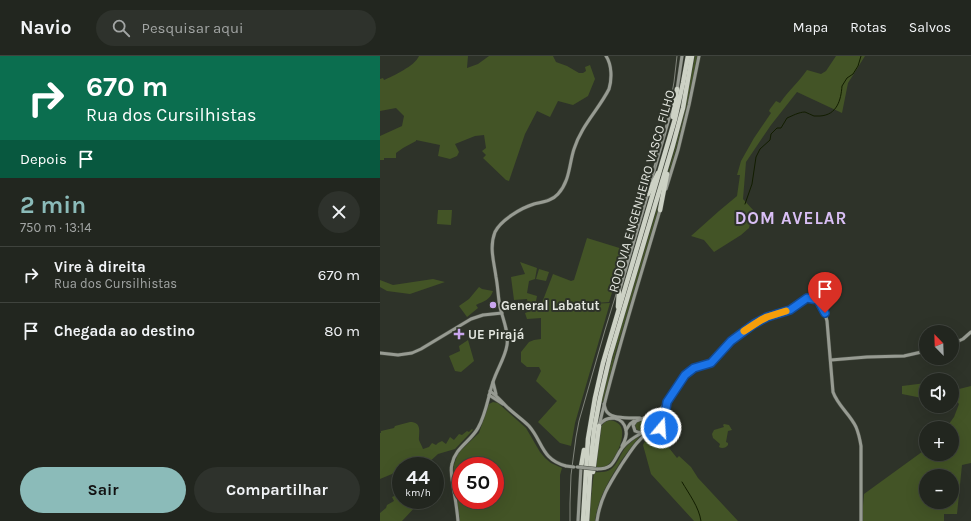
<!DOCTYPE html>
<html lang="pt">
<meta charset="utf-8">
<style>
body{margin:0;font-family:Karla,sans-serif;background:#2e322c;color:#f1f3f6;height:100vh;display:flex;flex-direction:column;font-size:15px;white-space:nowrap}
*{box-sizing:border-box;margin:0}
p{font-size:13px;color:#a2a5a4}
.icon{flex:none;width:22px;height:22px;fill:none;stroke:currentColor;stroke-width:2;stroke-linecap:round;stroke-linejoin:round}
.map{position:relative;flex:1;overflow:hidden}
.side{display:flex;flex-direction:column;background:#22261f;width:380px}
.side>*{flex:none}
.hud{background:#0b6e4f;color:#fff;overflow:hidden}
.needle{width:26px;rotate:337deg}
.tools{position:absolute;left:539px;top:269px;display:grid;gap:8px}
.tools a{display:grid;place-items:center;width:40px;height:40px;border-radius:50%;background:#22261f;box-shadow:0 4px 16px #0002,0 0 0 1px #3f433d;font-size:20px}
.speed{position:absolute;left:12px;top:401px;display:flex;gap:8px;font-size:20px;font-weight:700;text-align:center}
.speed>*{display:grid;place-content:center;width:52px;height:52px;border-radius:50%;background:#22261f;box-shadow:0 4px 16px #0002,0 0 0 1px #3f433d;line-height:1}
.speed small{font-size:10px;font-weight:400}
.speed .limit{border:6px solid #d22;background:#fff;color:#111}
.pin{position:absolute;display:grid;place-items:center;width:34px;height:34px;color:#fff;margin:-41px -17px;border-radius:50% 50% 50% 0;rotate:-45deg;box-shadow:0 0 4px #0007}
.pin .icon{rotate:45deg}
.me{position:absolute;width:44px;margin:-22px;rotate:18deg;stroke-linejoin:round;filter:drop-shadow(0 0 3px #0008)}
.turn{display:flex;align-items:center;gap:14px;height:84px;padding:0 20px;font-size:18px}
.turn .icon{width:52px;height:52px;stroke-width:2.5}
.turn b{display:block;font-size:28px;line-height:34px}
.then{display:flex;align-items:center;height:38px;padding:0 20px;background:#0003;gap:8px;font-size:15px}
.round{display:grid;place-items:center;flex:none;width:42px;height:42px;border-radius:21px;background:#2e322c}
.headline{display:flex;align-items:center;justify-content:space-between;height:68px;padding:0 20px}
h1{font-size:24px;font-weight:700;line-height:30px;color:#8bbbb9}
.action{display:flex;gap:8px;margin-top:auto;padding:8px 20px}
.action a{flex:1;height:46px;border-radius:24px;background:#8bbbb9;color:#111;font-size:16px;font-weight:700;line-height:46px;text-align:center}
.action a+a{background:#2e322c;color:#f1f3f6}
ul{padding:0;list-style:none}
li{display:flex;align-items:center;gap:12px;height:56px;padding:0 20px;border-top:1px solid #3f433d}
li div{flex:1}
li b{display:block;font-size:15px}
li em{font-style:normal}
header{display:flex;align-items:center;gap:24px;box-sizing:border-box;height:56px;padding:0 20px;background:#22261f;border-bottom:1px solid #3f433d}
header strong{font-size:19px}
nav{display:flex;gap:22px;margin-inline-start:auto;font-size:14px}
.search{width:280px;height:36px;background:#2e322c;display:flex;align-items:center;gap:10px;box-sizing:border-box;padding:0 14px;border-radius:22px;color:#a2a5a4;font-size:15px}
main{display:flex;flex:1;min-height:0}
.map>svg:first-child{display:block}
.green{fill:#435426;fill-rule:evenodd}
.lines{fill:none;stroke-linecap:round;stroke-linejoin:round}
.stream{stroke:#121d00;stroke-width:1}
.secondary-casing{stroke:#4b5046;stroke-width:4}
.motorway-casing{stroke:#4b5046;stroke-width:5.5}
.secondary{stroke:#979b92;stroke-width:3}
.motorway{stroke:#cdd2c5;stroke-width:4.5}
.rail{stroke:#80847b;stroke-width:1}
.secondary-bridge-casing{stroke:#4b5046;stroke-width:4;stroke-linecap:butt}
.secondary-bridge{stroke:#979b92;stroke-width:3}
.route-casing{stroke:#114b97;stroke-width:10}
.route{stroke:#1a73e8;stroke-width:7}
.slow{stroke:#f59e0b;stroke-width:7}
.poi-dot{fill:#c9a5ee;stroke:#2e3329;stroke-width:1.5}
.labels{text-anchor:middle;stroke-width:4;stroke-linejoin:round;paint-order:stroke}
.street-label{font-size:13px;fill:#e3e6df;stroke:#2e3329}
.poi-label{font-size:13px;font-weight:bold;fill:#e3e6df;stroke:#2e3329;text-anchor:start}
.district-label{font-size:17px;font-weight:bold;letter-spacing:1px;fill:#d9bff5;stroke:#2e3329}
</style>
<header>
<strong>Navio</strong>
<div class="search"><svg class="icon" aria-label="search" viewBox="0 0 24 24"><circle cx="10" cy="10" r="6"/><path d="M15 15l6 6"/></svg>Pesquisar aqui</div>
<nav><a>Mapa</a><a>Rotas</a><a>Salvos</a></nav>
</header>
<main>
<section class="side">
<div class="hud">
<div class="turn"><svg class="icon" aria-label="right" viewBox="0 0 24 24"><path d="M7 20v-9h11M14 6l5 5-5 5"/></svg><div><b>670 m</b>Rua dos Cursilhistas</div></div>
<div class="then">Depois<svg class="icon" aria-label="arrive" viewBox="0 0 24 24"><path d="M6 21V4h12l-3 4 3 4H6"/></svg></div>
</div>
<div class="headline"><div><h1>2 min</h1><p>750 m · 13:14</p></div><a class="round"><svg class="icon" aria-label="close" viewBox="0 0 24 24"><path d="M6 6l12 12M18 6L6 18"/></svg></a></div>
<ul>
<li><svg class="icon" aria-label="right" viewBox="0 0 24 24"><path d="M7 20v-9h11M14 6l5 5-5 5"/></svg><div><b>Vire à direita</b><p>Rua dos Cursilhistas</p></div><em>670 m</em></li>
<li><svg class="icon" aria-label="arrive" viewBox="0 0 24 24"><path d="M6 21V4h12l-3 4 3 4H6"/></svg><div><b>Chegada ao destino</b></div><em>80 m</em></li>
</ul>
<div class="action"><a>Sair</a><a>Compartilhar</a></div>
</section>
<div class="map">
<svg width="591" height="465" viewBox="0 0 591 465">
<rect width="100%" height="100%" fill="#2e3329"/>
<g class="green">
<path d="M39,0H88L87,12L98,8L109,0H173L176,6L187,10L199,17H203L206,15L205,11L210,9L215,23L208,40L193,49L178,45L170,61L157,55L145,78L129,125L126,124L103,102L106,99L102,95L106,92L104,79L95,80L75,88L79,96L77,100L70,103L58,100L60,89L36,84V85L23,92L16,97V102H4V104H0V80L22,70L24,60L16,52L0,55V23L3,22L4,24C13,20 35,10 39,0Z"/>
<polygon points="315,0 317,0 314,18 303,68 283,139 285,128 302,67"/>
<path d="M456,0H485L468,27L462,57L417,36L391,69L366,106L363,143L374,155L369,172L361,179L334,196L324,184L311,180L339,155L357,140L360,119H357L361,105L374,82L391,57L389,55L390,53L396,45L400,47C408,35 419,26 427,14L441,18L446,15Z"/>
<polygon points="280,143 278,155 236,295 224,345 222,346 221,345 240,274"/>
<polygon points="58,154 72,154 71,169 57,168"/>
<polygon points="207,182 246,194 229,246 188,249 230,247 195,367 191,390 180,387 158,366 176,346 177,345 156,325 161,315 159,311 147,311 141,306 141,296 149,286 154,284 161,283 161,262 147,263 145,257 156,253 171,251 160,252 173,218 191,225 194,224"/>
<polygon points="140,206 157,212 155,223 149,225 147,237 157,240 156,245 159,246 149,254 147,243 134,244 131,221 145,218"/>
<polygon points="159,213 169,216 166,225 156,223"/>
<polygon points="53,223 65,226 30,238 7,235 0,231 0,224 13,229"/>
<path d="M99,231L102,233L113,235C110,244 104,245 96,249L98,252L87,261L79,250L89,243Z"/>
<polygon points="88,284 94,305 81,316 75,315 69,300 80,295 79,290"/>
<path d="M572,326L579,333L591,330V407L582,409L577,458H564V465H483L482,461L484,438L546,393V398H572V372H566L574,361L579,348L572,340ZM546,420H572V446H546Z"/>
<polygon points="546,327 546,338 542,342 522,338 522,330"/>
<path d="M113,346L118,347L146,372L160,396L165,402L171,407L182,412L180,419V465H80L73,420L74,409L78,397L99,377L108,350L109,348ZM81,410H115V444H81Z"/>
<path d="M277,359H282L285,363L283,368L281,370L263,376C258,375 255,373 255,368L258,365Z"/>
<path d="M230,364C235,365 239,367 241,371C246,380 235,408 224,411C221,412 217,411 214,411L220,371L225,366Z"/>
<path d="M30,366C42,366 39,376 39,384C40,387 42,390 43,393L49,391L52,387L56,389L58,387L62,385L66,388L70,381L74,384L79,378L82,379L87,375L89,376L92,373L93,374L75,393L58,398L47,408L43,407L21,410L12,418L0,423V377H1V375L14,372L15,370Z"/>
<path d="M344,368L349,369L352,374L348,375L346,386L348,387V389C346,392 342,393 339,391L340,388L333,382L332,378L334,374L344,371L343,369Z"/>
<path d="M260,380C253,388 247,397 241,405C229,424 218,442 215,465H210V450L214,416C236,418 235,407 245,392C249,387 254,383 260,380Z"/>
<polygon points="271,380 285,387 297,402 299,400 311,411 318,422 358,465 314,465 271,418 263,389 267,381"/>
<polygon points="21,434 21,444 36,444 38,448 22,465 0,465 0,457 6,452 7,449 14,445 12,441 19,438 18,435"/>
</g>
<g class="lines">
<g class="stream">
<path d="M365,148L372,128L376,101L380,93L390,84L391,78L397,72H401L407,62C412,60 419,56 425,56C428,57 431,59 434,60C436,60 438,60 440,60C457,59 461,44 462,30L467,22L473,18L478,10L481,0"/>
<path d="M302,426C309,438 319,451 321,465"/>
</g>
<g class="secondary-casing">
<g id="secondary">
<polyline points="297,34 302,0"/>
<polyline points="269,132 294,45"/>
<polyline points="286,133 298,94 309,49 319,0"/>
<polyline points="239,236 268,137"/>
<polyline points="572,288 583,283 591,276"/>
<polyline points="0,297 18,299 32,297 41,293 91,263 103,259 122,257"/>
<polyline points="451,304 487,301 524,300 546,295"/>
<polyline points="113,326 116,338"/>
<path d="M110,335C116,339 121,345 126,350C133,357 142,363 149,370C163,386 161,403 186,410"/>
<polyline points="109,339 123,348"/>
<path d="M224,348C225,351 225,355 228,357C233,363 252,362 260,362"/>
<path d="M280,356C285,357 288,360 288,366C283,373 263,379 255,375L253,369L256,365Z"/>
<path d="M277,357L287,346L303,322L314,311L331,307L351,285L374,268L387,261L410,254L427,242L438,244L444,254L447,265L453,336C458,350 470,358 476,371C479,378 480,384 481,390V465"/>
<polyline points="285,359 286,347"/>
<path d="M220,368C228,359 243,360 246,374C247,379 245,385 242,390"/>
<path d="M219,370C236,297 259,226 280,154"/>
<polyline points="246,374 250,368 254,365"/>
<path d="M217,413C235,413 233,404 242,392C247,386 254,381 262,377"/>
<path d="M78,465C77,453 75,441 73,429C72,422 70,415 72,408C75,392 91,385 98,372C106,358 108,341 113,326C117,313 125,302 127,289C129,276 123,264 120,251C118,241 118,231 116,221C114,206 109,191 115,176C121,164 141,152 154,148C162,146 172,145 178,138C190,125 189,108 194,93C201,70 219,53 229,33C232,23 232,9 226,0"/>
<polyline points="198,465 201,411"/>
<path d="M217,465C220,442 230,427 242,408C251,395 257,384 270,375"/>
</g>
</g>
<g class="motorway-casing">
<g id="motorway">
<polyline points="293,61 297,33"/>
<polyline points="268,138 278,117"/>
<polyline points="280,154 287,118"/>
<polyline points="238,251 239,236"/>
<polyline points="201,411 204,394"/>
<polyline points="213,416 219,370"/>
<polyline points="203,465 208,383 215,342 223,307 295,63 303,27 308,0"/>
<polyline points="207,465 211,403 214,374 220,342 230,300 293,89 303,52 312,0"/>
</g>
</g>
<use href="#secondary" class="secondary"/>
<use href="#motorway" class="motorway"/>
<polyline class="rail" points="190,465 190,447 191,419 196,381 199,365 225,274 273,118 284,81 294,26 297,0"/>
<g class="secondary-bridge-casing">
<g id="secondary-bridge">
<polyline points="186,410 194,411"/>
<polyline points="197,411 217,413"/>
</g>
</g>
<use href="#secondary-bridge" class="secondary-bridge"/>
</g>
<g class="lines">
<g class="route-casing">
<polyline id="route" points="281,372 285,369 288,366 287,361 285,359 287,346 305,319 314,312 331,307 351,285 374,268 387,261 410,254 427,242 438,244 445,257"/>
</g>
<use href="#route" class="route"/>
<polyline class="slow" points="364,275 381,264 387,261 406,255"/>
</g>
<g class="poi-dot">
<circle cx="113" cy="249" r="4"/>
<path d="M77 272h4v4h4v4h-4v4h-4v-4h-4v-4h4z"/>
</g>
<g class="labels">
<g class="street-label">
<text transform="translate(261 135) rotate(-74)" y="5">RODOVIA ENGENHEIRO VASCO FILHO</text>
</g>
<g class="poi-label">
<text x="121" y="254">General Labatut</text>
<text x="88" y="283">UE Pirajá</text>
</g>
<g class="district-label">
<text x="411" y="168">DOM AVELAR</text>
</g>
</g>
</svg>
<div class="tools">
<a><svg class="needle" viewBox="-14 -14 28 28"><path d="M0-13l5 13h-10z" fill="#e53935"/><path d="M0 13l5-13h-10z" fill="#a2a5a4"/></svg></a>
<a><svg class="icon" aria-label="sound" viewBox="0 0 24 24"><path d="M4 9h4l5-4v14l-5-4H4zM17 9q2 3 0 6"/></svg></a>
<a>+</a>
<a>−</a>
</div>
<div class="speed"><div>44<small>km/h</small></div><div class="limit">50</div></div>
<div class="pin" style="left:445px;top:257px;background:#d93025"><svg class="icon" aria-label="arrive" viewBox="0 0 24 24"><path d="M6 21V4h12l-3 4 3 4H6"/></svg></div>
<svg class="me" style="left:281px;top:372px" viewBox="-20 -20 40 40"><circle r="17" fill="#1a73e8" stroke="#fff" stroke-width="3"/><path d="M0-11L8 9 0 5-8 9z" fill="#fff"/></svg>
</div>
</main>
